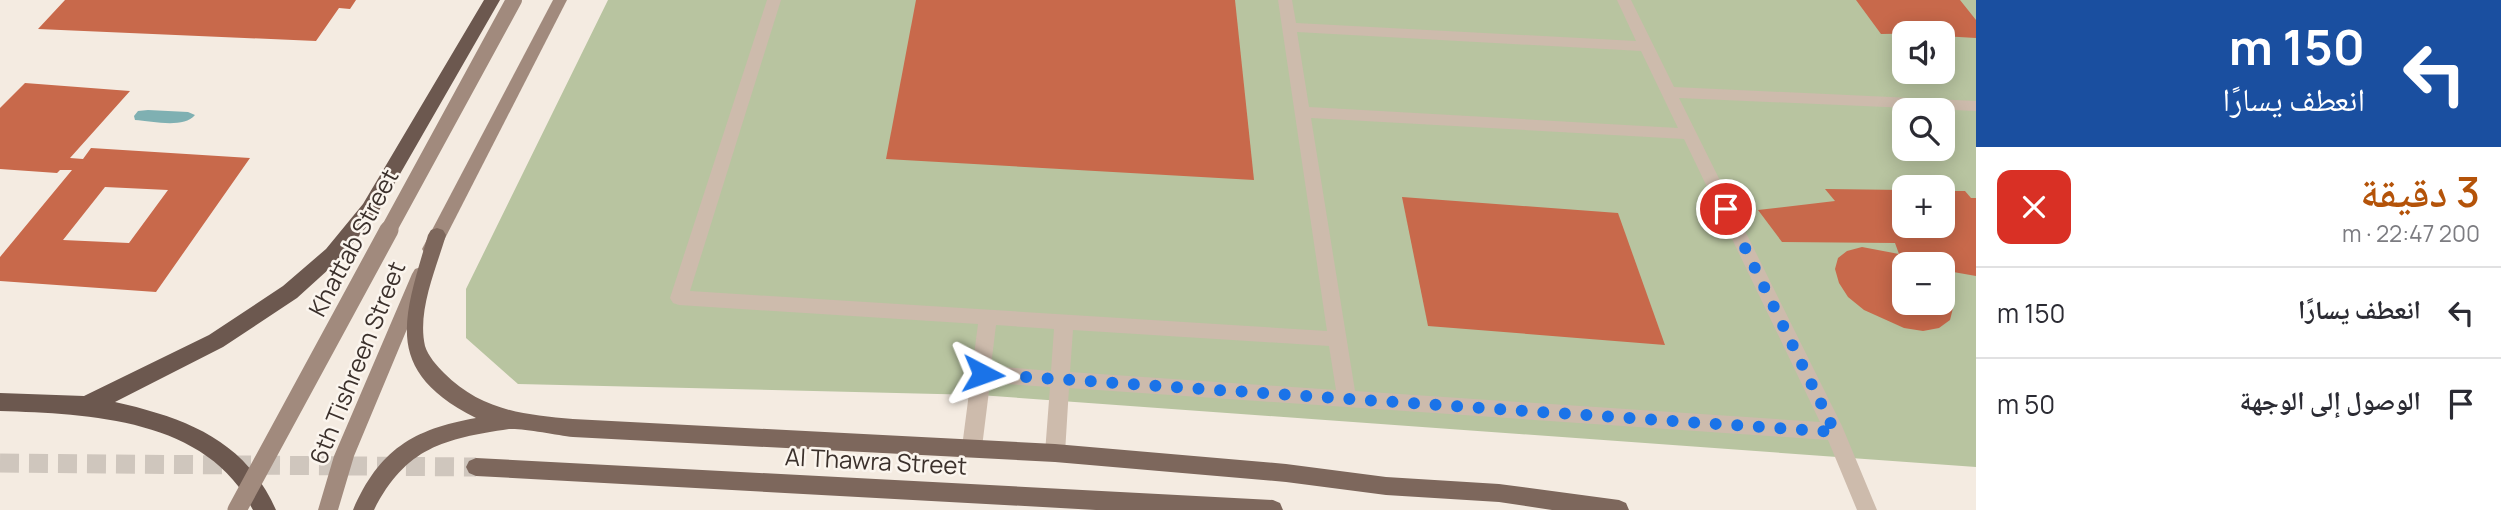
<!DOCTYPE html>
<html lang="ar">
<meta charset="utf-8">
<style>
body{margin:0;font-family:Manrope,"Noto Naskh Arabic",sans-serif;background:#f7f7f7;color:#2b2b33;direction:rtl;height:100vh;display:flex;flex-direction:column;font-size:26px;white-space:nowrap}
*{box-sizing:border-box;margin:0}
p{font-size:23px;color:#7c7c81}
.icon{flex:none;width:38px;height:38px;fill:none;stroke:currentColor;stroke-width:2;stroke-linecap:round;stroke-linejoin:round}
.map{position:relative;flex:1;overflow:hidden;direction:ltr}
.panel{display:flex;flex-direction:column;background:#fff;width:525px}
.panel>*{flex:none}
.top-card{background:#1a4fa0;color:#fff;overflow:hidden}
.tools{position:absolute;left:1892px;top:21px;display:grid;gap:14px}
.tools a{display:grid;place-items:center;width:63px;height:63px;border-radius:14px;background:#fff;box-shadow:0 4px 18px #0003;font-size:35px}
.pin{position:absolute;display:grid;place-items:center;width:60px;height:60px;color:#fff;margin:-30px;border:4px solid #fff;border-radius:50%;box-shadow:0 2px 7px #0007}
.me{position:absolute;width:77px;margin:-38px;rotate:94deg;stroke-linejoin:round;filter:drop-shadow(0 0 5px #0008)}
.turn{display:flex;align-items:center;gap:24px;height:147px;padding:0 21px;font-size:32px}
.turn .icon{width:91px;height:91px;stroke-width:2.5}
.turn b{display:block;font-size:49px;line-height:60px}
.round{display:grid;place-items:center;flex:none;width:74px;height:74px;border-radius:14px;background:#f7f7f7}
.overview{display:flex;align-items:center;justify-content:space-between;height:119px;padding:0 21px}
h1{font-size:42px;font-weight:600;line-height:52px;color:#b45309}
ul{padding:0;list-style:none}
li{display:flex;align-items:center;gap:21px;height:91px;padding:0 21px;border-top:2px solid #e1e1e2}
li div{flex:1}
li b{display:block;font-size:26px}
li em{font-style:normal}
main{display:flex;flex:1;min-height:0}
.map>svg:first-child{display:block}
.green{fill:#b8c4a0;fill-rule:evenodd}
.water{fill:#7fb0b2}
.building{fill:#c8694b;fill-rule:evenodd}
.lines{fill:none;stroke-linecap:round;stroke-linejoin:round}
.primary-tunnel{stroke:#cfc6bd;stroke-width:19;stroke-dasharray:19 10;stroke-linecap:butt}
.service{fill:#cdbbac;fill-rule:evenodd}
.secondary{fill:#a18a7d;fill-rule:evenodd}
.primary{fill:#7d675c;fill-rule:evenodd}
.trunk{fill:#6c584f;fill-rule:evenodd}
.secondary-bridge-far1{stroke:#a18a7d;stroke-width:16}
.secondary-bridge{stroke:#a18a7d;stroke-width:19}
.route{stroke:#1a73e8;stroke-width:12;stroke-dasharray:0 21.6}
.labels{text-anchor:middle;stroke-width:5;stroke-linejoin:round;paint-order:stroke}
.street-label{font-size:24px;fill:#3b302b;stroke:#fbf5ee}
</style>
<main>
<section class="panel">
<div class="top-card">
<div class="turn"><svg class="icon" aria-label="left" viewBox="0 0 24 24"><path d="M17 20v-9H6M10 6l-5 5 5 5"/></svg><div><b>150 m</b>انعطف يسارًا</div></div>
</div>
<div class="overview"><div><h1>3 دقيقة</h1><p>200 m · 22:47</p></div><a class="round" style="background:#d93025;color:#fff"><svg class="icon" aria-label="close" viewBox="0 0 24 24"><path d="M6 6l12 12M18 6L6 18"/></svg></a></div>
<ul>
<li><svg class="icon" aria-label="left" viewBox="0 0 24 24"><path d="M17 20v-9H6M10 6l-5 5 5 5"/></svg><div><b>انعطف يسارًا</b></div><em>150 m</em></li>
<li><svg class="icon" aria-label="arrive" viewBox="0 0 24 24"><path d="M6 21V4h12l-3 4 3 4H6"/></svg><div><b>الوصول إلى الوجهة</b></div><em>50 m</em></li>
</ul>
</section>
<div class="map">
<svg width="1976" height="510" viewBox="0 0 1976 510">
<rect width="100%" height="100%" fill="#f4ebe1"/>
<path class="green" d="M608,0H1976V467L979,395L518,384L466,338V289ZM1904,33H1942V72H1904ZM1904,110H1942V149H1904ZM1904,187H1942V226H1904ZM1904,264H1942V303H1904Z"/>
<path class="water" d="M148,110L188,112L195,115C183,129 152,121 135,120L134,116L138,111Z"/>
<g class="building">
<polygon points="65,0 356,0 350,9 339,8 316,41 38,29"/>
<polygon points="916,0 1235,0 1254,180 886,159"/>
<polygon points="1856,0 1960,0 1976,20 1976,38 1942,36 1942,33 1881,34"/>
<path d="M25,83L130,91L70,158L83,159L91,148L250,158L156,292L0,281V257L72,170H60L57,173L0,169V108ZM105,187L168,190L129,243L63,240Z"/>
<polygon points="1825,189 1904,190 1904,226 1942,226 1942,191 1965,191 1971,198 1976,198 1976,276 1942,270 1942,264 1904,264 1904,303 1942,303 1942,284 1950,295 1953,308 1950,320 1939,328 1923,331 1904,328 1864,310 1848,297 1839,283 1835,269 1838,258 1847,251 1862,247 1899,254 1895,243 1782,242 1758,210 1835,201"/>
<polygon points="1402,197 1618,213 1665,345 1428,326"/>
</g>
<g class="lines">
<polyline class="primary-tunnel" points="0,463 476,467"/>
<path class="service" d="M767,0H781L690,291L1327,331L1278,0H1292L1296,23L1636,41L1617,0H1631L1674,87L1976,101V111L1679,98L1842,426L1877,510H1857L1828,440L1069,388L1065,453L1062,459L1055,462L1048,459L1045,453L1050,387L990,383L982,447L979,453L972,456L965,453L962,447L978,324L679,305L673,303L670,298ZM1297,32L1641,51L1678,128L1309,107ZM1311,118L1684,139L1820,422L1355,391ZM996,325L1054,329L1051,371L991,366ZM1073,330L1329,346L1336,390L1070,372Z"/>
<g class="secondary">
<polygon points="553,0 567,0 437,254 425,254 422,249"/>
<polygon points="421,267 427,269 430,274 354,456 338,510 318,510 334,456 412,274 415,269"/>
</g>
<g class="primary">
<path d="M437,228L443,230L446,235C436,269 417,311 425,346C428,356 437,366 444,373C481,410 523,415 573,419L1055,444L1286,464L1386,477L1499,484L1619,500L1626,503L1629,510H1552L1499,502L1386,495L1286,482L1055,462L573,437C557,435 522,428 509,429C444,439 406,447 374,510H353C379,450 413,429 476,418C381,370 404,318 428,235L431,230Z"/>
<polygon points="476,458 1273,500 1280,503 1283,510 1096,510 476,476 469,473 466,467 469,461"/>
</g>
<path class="trunk" d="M484,0H500L377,214L340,259L297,298L223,347L115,402C186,418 245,440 276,510H253C208,418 89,414 0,411V393L84,396L209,335L283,286L326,249L363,204Z"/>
<polyline class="secondary-bridge-far1" points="388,231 514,0"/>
<polyline class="secondary-bridge" points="237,510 389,230"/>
</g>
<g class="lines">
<polyline class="route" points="983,374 1835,432 1726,209"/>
</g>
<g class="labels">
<g class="street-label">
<text transform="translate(354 243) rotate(-62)" y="8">Khattab Street</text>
<text transform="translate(358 363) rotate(-68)" y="8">6th Tishreen Street</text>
<text transform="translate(876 462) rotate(3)" y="8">Al Thawra Street</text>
</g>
</g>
</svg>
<div class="tools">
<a><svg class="icon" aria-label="sound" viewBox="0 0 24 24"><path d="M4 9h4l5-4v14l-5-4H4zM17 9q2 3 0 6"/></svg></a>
<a><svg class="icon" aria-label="search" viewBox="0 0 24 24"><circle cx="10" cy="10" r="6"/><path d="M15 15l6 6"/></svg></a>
<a>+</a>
<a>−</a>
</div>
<div class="pin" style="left:1726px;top:209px;background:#d93025"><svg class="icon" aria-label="arrive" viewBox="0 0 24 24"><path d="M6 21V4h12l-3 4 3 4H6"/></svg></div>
<svg class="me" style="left:983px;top:374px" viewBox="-20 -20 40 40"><path d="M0-17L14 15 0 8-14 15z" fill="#1a73e8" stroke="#fff" stroke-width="4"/></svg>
</div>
</main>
